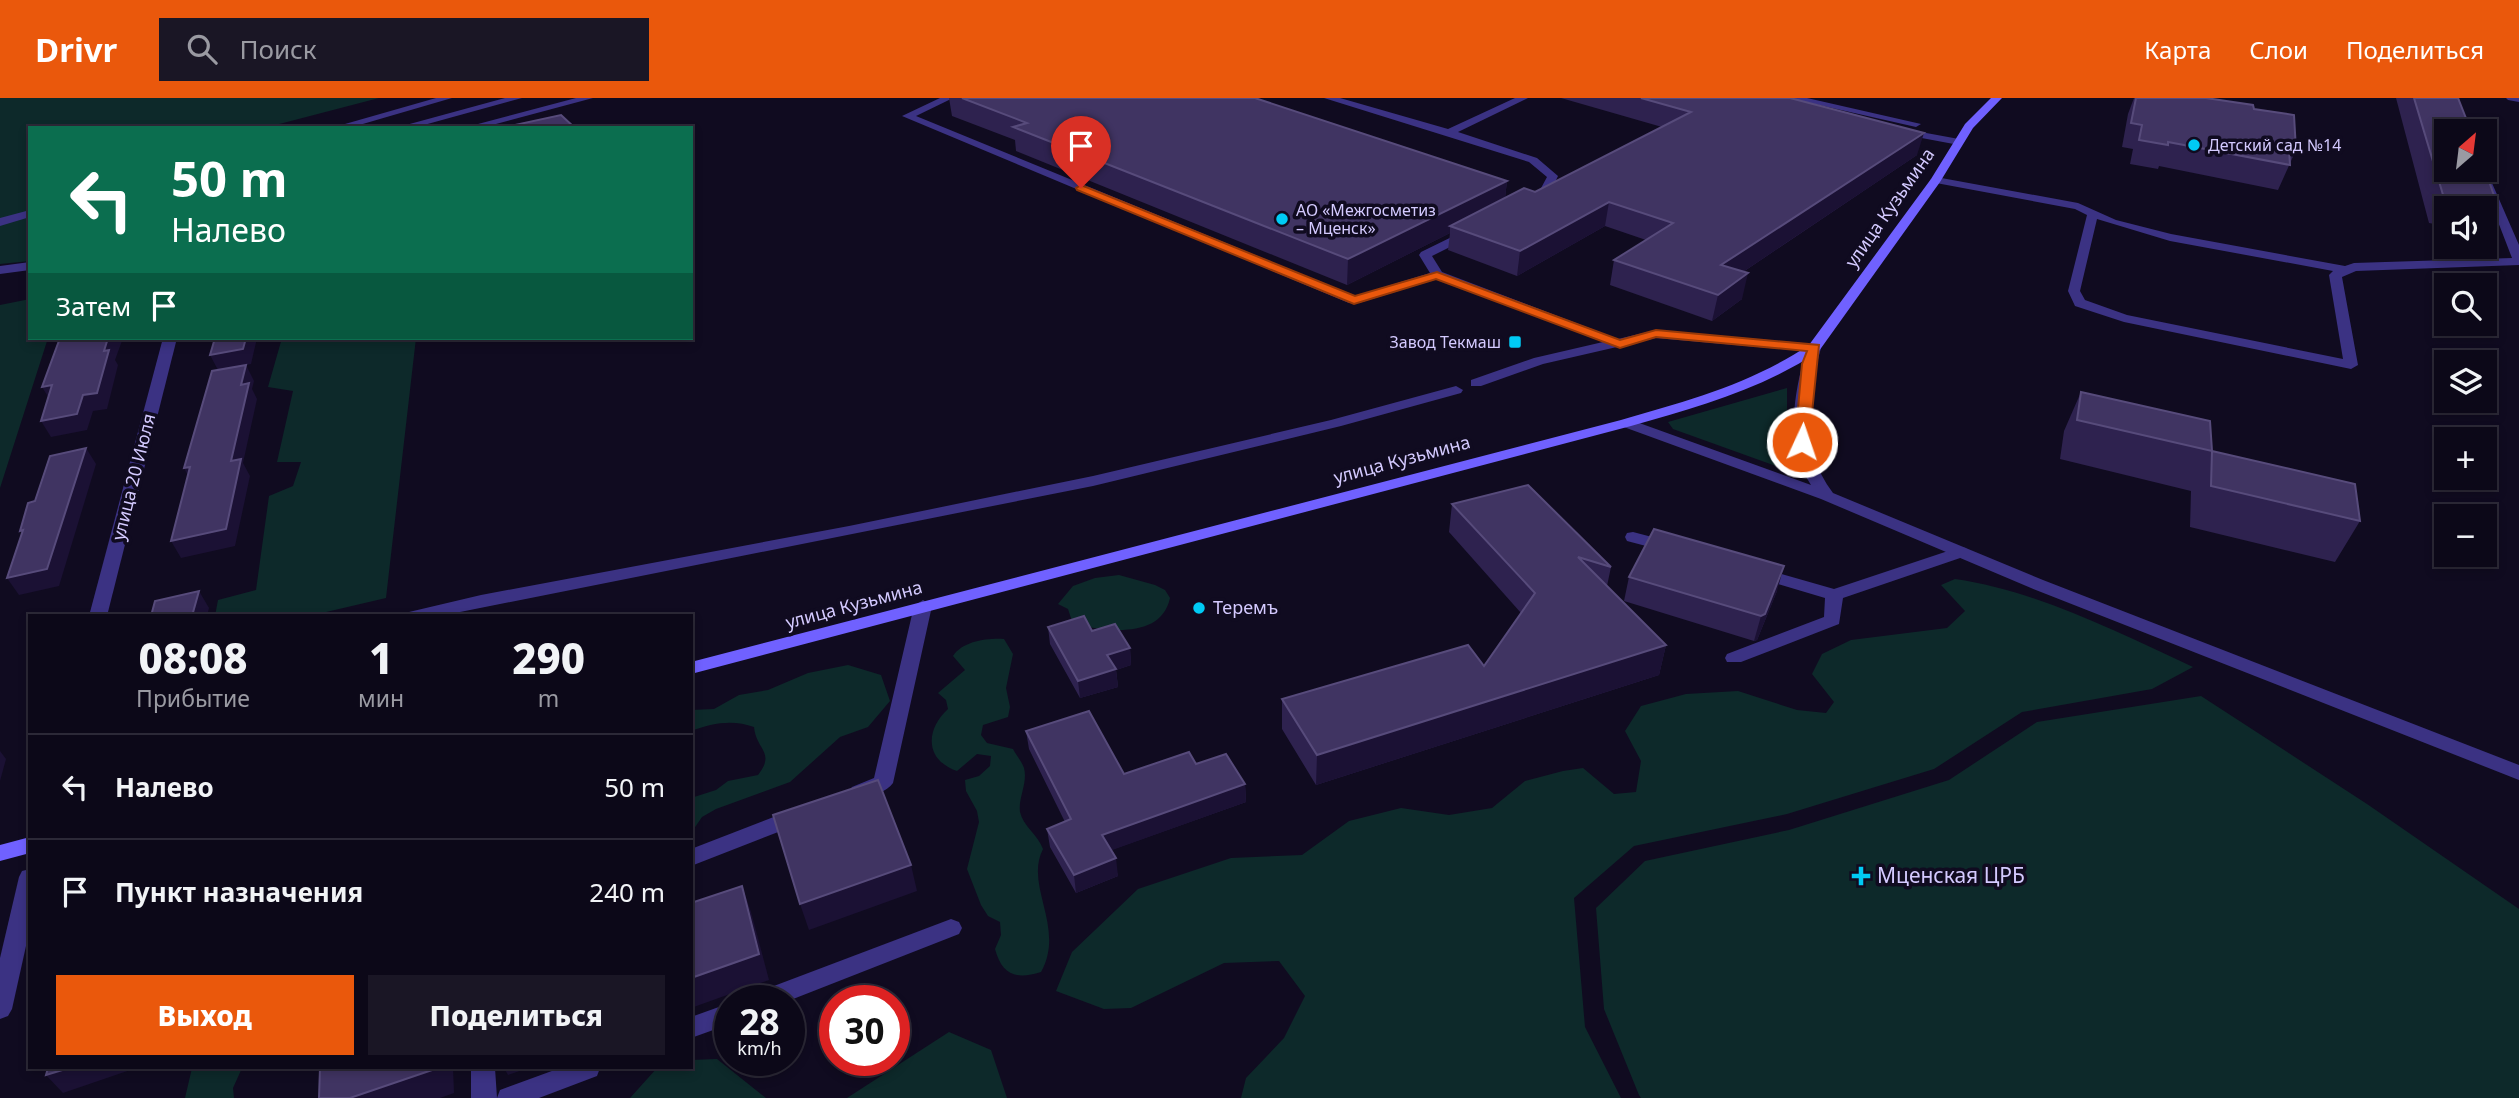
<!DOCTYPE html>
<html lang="ru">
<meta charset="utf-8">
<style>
body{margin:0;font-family:"Noto Sans",sans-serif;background:#1a1625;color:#f1f3f6;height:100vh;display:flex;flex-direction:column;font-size:26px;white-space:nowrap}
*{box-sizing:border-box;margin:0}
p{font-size:23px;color:#9a9aa2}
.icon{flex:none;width:38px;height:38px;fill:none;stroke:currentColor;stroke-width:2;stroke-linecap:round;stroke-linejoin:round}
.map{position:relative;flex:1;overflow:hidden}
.side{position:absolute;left:28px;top:516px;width:665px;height:455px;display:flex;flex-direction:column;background:#0c0818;border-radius:0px;box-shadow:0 4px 10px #0003,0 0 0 2px #2c2937}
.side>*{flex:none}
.guide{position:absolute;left:28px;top:28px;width:665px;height:214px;border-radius:0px;box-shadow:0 4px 10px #0003,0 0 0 2px #2c2937;background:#0b6e4f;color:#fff;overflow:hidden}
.needle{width:46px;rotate:28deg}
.tools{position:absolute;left:2434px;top:21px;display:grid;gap:14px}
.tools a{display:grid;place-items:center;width:63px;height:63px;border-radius:0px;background:#0c0818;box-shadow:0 4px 10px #0003,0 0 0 2px #2c2937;font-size:35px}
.speed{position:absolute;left:714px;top:887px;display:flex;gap:14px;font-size:35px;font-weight:700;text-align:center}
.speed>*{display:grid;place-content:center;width:91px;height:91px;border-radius:50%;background:#0c0818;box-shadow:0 4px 10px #0003,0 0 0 2px #2c2937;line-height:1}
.speed small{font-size:18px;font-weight:400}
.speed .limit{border:10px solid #d22;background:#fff;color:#111}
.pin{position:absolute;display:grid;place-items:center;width:60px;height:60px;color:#fff;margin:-72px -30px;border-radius:50% 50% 50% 0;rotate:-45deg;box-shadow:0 0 7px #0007}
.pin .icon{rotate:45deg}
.me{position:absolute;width:77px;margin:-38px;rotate:3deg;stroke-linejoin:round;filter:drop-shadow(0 0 5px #0008)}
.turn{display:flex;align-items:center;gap:24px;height:147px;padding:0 28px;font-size:32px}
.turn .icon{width:91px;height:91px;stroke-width:2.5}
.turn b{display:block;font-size:49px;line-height:60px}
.then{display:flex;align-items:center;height:66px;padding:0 28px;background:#0003;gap:14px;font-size:26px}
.eta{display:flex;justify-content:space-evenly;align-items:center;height:119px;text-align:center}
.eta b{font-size:42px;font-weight:800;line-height:49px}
.cta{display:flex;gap:14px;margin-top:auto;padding:14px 28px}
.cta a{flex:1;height:80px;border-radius:0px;background:#ea580c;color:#fff;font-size:28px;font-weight:800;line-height:80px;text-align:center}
.cta a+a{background:#1a1625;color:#f1f3f6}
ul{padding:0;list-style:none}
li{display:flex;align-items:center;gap:21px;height:105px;padding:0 28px;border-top:2px solid #2c2937}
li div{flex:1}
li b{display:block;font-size:26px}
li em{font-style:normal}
header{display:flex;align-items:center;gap:42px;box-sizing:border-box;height:98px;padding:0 35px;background:#ea580c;color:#fff}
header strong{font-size:33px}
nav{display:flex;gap:38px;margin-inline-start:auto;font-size:24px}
.search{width:490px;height:63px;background:#1a1625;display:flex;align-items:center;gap:18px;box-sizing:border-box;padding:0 24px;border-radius:0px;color:#9a9aa2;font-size:26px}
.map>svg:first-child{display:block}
.green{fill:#0d292a}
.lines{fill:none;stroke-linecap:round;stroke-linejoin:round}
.service{fill:#3b3283;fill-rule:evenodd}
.minor{fill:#3b3283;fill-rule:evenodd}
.secondary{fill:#7061ff;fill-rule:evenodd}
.wall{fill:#2e224f}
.shaded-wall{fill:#1b1134}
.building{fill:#403462;stroke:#574b7b;stroke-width:2}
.route{fill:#ea580c;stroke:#983908;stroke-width:2}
.poi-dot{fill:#00cbf5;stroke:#100b20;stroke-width:2.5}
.labels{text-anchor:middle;stroke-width:7;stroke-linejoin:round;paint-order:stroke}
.far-poi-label{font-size:16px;fill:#d4caff;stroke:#100b20;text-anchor:start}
.street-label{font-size:18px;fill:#d4caff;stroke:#100b20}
.poi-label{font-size:18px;fill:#d4caff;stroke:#100b20;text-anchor:start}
.near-poi-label{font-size:21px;fill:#d4caff;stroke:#100b20;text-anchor:start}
</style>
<header>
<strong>Drivr</strong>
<div class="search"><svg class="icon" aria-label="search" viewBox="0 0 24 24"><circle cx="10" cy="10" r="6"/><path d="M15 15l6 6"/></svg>Поиск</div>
<nav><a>Карта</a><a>Слои</a><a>Поделиться</a></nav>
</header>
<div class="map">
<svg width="2519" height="1000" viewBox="0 0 2519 1000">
<rect width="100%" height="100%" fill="#100b20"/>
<g class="green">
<polygon points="0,0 379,0 264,30 30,30 30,163 0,166"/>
<polygon points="30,201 30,240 48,240 0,390 0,207"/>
<polygon points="282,240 416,240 386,500 309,518 215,518 218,502 256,492 269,398 293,388 301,364 277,364 293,293 268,289"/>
<polygon points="1787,290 1787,362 1795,375 1673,331 1668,324"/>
<path d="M1119,477L1155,487L1165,492L1170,500C1161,542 1105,533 1073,526L1068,511L1058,506L1073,488L1095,480Z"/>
<path d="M1955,481C2038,493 2117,534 2193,569L2152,591L2022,614L1934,671L1787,716L1634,748L1574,800L1585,929L1621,1000H1241L1246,980L1284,940L1305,898L1279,863L1224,865L1131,910L1104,911L1056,893L1072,854L1138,791L1231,760L1302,757L1349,723L1401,710L1449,717L1492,710L1525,683L1563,673L1583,670L1614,696L1636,694L1641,663L1625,633L1641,608L1686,596L1738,593L1797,612L1826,615L1834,604L1812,576L1822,556L1851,542L1947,530L1965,513L1941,487Z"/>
<path d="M1004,541L1013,556L1006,590L1010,609L1008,619L983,627L981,637L987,645L1013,651C1016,657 1022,664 1024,670C1028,685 1018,700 1020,714C1023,728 1038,737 1043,751C1024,788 1066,829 1041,874C1016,882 1002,877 995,851L1001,837L1000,824L988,818L981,807L967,771L979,724L977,713L966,693L965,682L979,678L990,668L991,658L977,656L957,673C925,662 925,632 948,611L946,602L938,595L965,572L953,558C963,543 987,540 1004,541Z"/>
<path d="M848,567L881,577L890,603L868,629L840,639L790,684L716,711L702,719L691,735V700L716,692L728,683L758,677C776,654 756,652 754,629C733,621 712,625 691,633V612L714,611L739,597L768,592L808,575Z"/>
<polygon points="2201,598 2367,706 2519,811 2519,1000 1641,1000 1639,997 1604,911 1596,810 1645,763 1789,732 1949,682 2037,624"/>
<polygon points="949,934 991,952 1007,1000 847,1000"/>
<polygon points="717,961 766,1000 630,1000 657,970 691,970 691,962"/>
<polygon points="192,970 242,970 233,990 234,1000 185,1000"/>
</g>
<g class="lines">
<g class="service">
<polygon points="436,0 452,0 349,30 331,30"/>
<polygon points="505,0 522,0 413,30 395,30"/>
<polygon points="576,0 593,0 481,30 463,30"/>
<polygon points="940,0 953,0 916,18 1355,198 1430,175 1419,157 1421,154 1468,131 1472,132 1472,138 1432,158 1442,174 1618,241 1656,232 1814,246 1821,250 1814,254 1656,240 1543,266 1481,288 1471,288 1471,282 1534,260 1603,244 1437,181 1359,205 1349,205 902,18"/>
<path d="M1324,0H1340L1448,31L1515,0H1528L1458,34L1537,60L1558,78C1552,91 1545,104 1529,102V98L1540,92L1547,79L1529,64Z"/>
<polygon points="1788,0 1807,0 1921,26 1916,29"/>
<polygon points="2506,0 2519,0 2519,4 2508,2"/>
<polygon points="1899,30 1959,41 1964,44 1959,47 1895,35 1895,31"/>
<path d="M2485,69L2519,147V167L2356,173L2342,179L2358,267L2351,271L2124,224L2075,208L2068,193L2087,117L2075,111L1936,85L1930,82L1936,79L2078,105L2116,122L2171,136L2345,168L2354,165L2512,160L2478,72H2485ZM2097,121L2170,143L2333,173L2329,177L2343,261L2127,217L2085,202L2080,193Z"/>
<polygon points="30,112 30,119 0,128 0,120"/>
<polygon points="30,164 30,172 0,176 0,168"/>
<polygon points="1456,288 1463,292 1461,295 1341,328 1093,388 440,518 406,518 409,514 481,497 849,428 1093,378 1331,322"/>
<polygon points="1633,434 1675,445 1677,449 1669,454 1627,443 1625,439 1627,435"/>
<polygon points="1960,449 1966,450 1968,454 1966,458 1843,500 1839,526 1741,564 1727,564 1725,560 1727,556 1824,519 1825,500 1754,479 1751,475 1754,471 1760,470 1834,491"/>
<path d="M923,502L932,508L893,685C886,695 864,703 852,699L849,694L852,689L874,680L914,508Z"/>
<polygon points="797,710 804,712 807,718 804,724 691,768 691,751"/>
<polygon points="951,821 959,824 962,830 959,836 788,903 749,903 753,896"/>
<polygon points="730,905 730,926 691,940 691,919"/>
<polygon points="471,970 495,970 497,1000 500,992 560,970 600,970 597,978 539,1000 471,1000"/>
</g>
<g class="minor">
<polygon points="163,240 177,240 107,518 89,518"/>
<path d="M1814,246L1821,250C1807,301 1799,350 1833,395L2043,482L2519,667V682L2031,490L1821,401L1621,328L1619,325L1626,321L1631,322L1811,387C1784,346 1794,294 1807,250Z"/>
<polygon points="30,771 30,830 12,911 8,918 0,921 0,860 19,779 22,773"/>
</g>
<g class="secondary">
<path d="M1991,0H2002L1973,30L1940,84L1819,253C1761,292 1697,309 1631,328L691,576V564L1621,322C1687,303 1751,286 1809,247L1931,81L1965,26Z"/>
<polygon points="30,739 30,755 0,763 0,747"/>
</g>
</g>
<g class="wall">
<polygon points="949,0 1255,0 1507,83 1505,100 1535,94 1662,29 1561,0 1790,0 1917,57 1743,174 1742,201 1712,223 1610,187 1614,162 1646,142 1605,128 1517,178 1448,152 1450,135 1347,187 1016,53 1015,42 952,18"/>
<polygon points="2134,0 2206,0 2254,11 2296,52 2278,92 2159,68 2158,71 2130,66 2133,51 2122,49 2128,16"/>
<polygon points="2396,0 2458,0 2498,109 2485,131 2485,110 2446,110 2446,128 2429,125"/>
<polygon points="2081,294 2212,353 2360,423 2335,464 2190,429 2191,393 2060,361 2064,333"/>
<polygon points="1452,406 1611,469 1607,488 1666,547 1659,577 1316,687 1282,631 1282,601 1484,568 1521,515 1449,434"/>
<polygon points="1629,479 1777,493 1757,542 1754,543 1624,503"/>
<polygon points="1048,529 1092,533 1130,550 1131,567 1116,572 1118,589 1080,600 1050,546"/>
<polygon points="1026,633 1124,676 1196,666 1245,686 1246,704 1111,752 1118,778 1076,795 1050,749 1047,731 1065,724 1029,651"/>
</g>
<g class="shaded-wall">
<polygon points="1924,35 1917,57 1716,192 1721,167"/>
<polygon points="1507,83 1504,108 1450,128 1450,135 1347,187 1348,161"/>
<polygon points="1609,104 1605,128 1517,178 1520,153"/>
<polygon points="1748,175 1742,201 1712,223 1718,197"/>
<polygon points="108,240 123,240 115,262 118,267 107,311 93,313 87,332 51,339 41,323 83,297"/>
<polygon points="246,240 257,240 251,266 218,272 210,257"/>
<polygon points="246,267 254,283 252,291 257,301 243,365 250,378 235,448 181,460 171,443 231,363 241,287"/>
<polygon points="52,287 52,305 42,289"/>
<polygon points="86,350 96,366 59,488 19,497 7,480"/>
<polygon points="190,369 193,387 184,370"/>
<polygon points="1784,468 1777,493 1757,542 1754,543 1761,518"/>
<polygon points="199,493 209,510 207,518 192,518"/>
<polygon points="1666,547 1659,577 1316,687 1317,657"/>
<polygon points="1130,550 1131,567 1116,572 1118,589 1080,600 1078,583 1107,557"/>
<polygon points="0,653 6,661 0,683"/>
<polygon points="1245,686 1246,704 1104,755 1102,737"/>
<polygon points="1116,760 1118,778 1076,795 1074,777"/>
<polygon points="911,767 917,793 809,832 800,806"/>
<polygon points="742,788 751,814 769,882 691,910 691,880"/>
<polygon points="69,970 136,970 63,995 46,977"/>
<polygon points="438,970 453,970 454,995 440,1000 350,1000"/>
<polygon points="504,970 528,970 508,977"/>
</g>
<g class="building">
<polygon points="962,0 1255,0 1507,83 1348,161 1013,29 1027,25"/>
<polygon points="1641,0 1790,0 1924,35 1721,167 1748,175 1718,197 1614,162 1673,125 1609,104 1520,153 1450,128 1524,90 1535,94 1691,14"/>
<polygon points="2136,0 2206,0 2253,7 2254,11 2294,17 2296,52 2289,51 2290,67 2168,44 2168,47 2139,42 2142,27 2131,25"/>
<polygon points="2414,0 2458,0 2471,33 2446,33 2446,72 2485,72 2498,109 2444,100"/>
<polygon points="561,17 575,30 501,30"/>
<polygon points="60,240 108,240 104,253 109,252 97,295 83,297 77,316 41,323 52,287 42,289"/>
<polygon points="215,240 246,240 243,251 210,257"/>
<polygon points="246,267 241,287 249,285 231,363 241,361 226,431 171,443 190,369 184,370 212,273"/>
<polygon points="2081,294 2210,323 2212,353 2077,322"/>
<polygon points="86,350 47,471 7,480 23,432 20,433 28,405 35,403 50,358"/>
<polygon points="2212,353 2355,386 2360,423 2211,388"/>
<polygon points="1528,387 1611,469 1578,459 1666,547 1317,657 1282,601 1468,547 1484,568 1535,495 1452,406"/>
<polygon points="1654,431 1784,468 1765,516 1761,518 1629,479"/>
<polygon points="199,493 192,518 151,518 155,503"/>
<polygon points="1084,518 1092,533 1115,526 1130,550 1107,557 1116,571 1078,583 1048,529"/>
<polygon points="1089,613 1124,676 1189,654 1196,666 1226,656 1245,686 1102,737 1116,760 1074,777 1047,731 1071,721 1026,633"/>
<polygon points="878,682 911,767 800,806 773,717"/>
<polygon points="742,788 759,856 691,880 691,805"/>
<polygon points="48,970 69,970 46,977"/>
<polygon points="320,970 438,970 350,1000 319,1000"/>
</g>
<polygon class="route" points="1081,87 1355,198 1437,174 1620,242 1656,232 1819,247 1809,344 1802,348 1795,344 1802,266 1807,253 1656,239 1620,250 1436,181 1354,206 1077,92 1076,90"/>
<g class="poi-dot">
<circle cx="2194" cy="47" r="7"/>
<circle cx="1282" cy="121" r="7"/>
<rect x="1508" y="237" width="14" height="14" rx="3.5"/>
<circle cx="1199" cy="510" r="7"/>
<path d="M1857.5 767.5h7v7h7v7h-7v7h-7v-7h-7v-7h7z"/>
</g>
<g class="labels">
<g class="far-poi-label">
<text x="2208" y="53">Детский сад №14</text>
<text x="1296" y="118">АО «Межгосметиз<tspan x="1296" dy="18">– Мценск»</tspan></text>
<text x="1501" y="250" text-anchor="end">Завод Текмаш</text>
</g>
<g class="street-label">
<text transform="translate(1890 110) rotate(-55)" y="6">улица Кузьмина</text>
<text transform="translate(1402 362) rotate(-15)" y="6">улица Кузьмина</text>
<text transform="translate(134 379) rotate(-76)" y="6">улица 20 Июля</text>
<text transform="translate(854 507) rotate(-15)" y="6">улица Кузьмина</text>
</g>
<g class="poi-label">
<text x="1213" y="516">Теремъ</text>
</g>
<g class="near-poi-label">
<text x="1877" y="785">Мценская ЦРБ</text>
</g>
</g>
</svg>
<div class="tools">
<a><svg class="needle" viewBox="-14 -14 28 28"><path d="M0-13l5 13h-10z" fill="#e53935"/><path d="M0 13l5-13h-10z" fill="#9a9aa2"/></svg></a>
<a><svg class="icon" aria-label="sound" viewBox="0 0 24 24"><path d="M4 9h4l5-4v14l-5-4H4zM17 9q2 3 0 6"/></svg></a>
<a><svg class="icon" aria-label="search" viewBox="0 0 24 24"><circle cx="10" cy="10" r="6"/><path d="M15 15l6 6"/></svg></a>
<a><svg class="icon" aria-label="layers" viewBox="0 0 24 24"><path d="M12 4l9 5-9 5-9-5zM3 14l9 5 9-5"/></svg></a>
<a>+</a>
<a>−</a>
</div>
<div class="speed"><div>28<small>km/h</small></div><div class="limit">30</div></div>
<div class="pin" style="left:1081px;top:90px;background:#d93025"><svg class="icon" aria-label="arrive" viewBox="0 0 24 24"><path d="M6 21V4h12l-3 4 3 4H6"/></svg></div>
<svg class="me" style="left:1802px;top:344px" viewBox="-20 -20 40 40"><circle r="17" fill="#ea580c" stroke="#fff" stroke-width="3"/><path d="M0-11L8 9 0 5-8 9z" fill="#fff"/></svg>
<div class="guide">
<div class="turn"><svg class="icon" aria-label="left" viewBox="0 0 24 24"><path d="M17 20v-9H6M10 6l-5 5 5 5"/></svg><div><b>50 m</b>Налево</div></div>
<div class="then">Затем<svg class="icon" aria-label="arrive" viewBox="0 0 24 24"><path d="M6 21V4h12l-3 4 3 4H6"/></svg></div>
</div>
<section class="side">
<div class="eta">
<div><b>08:08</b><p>Прибытие</p></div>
<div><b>1</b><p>мин</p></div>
<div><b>290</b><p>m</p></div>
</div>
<ul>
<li><svg class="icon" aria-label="left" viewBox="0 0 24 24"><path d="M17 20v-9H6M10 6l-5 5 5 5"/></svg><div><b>Налево</b></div><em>50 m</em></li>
<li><svg class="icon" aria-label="arrive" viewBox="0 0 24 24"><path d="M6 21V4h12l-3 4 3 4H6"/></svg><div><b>Пункт назначения</b></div><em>240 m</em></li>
</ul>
<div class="cta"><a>Выход</a><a>Поделиться</a></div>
</section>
</div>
